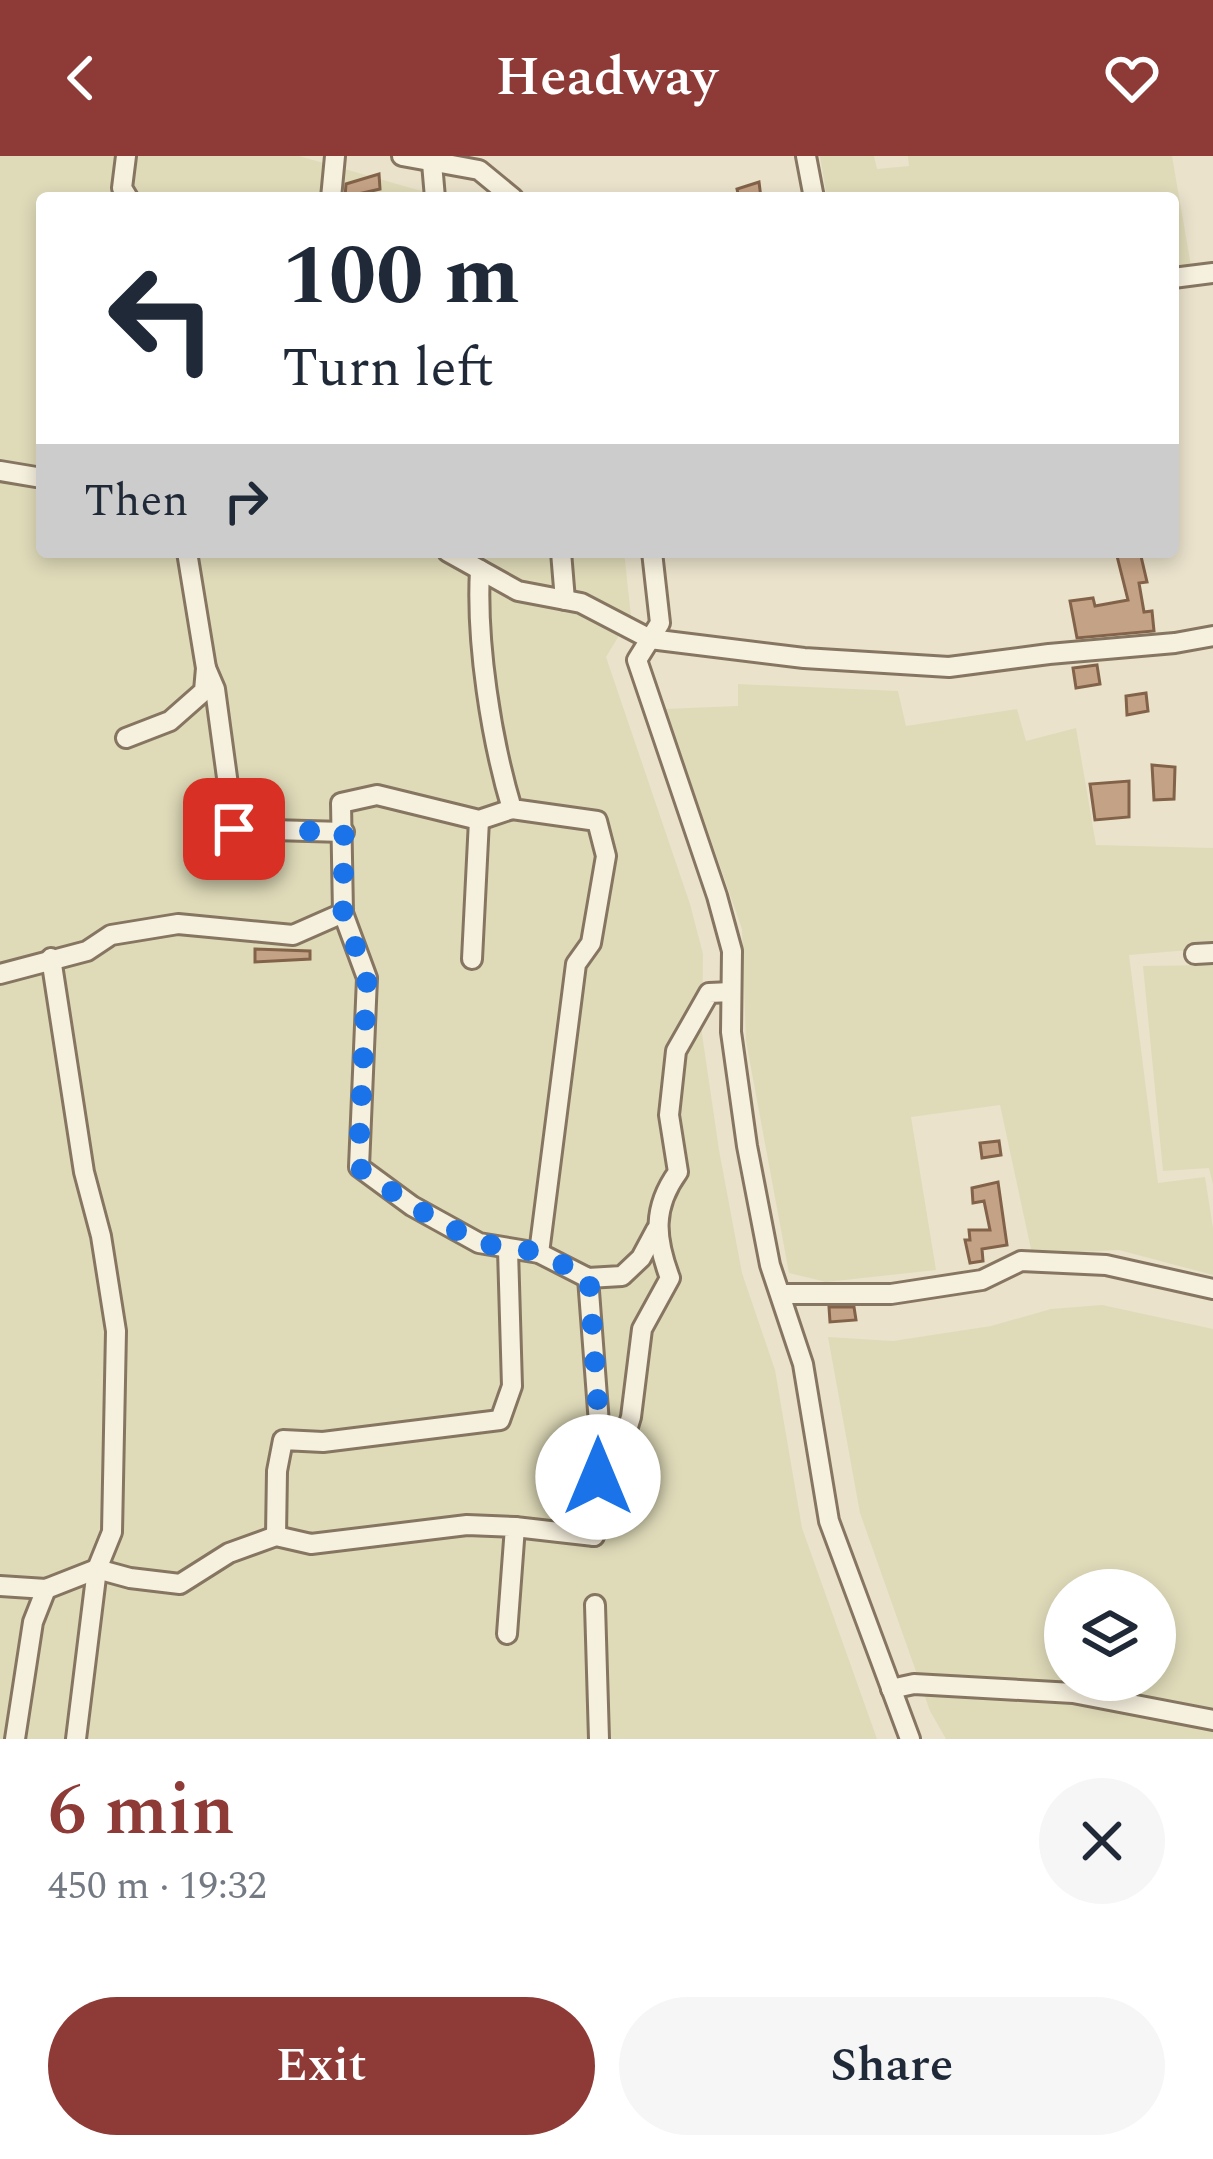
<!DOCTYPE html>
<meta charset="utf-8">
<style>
body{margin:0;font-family:Spectral,serif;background:#f6f6f7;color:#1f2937;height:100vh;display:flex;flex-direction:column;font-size:45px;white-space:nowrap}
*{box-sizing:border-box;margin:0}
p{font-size:39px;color:#747a83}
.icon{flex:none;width:66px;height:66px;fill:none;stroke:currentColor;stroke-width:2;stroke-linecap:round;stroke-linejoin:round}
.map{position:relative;height:1583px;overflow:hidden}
.side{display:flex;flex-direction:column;background:#fff;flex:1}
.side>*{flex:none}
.top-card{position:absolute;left:36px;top:36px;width:1143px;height:366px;border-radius:12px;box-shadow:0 6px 18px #0003;background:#fff;color:#1f2937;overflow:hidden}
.controls{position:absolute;left:1044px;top:1413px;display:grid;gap:24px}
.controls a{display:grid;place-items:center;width:132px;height:132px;border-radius:50%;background:#fff;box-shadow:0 6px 18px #0003;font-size:60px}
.pin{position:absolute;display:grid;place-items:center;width:102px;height:102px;color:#fff;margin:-51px;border-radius:24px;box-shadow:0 6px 18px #0006}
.me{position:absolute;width:132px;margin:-66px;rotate:0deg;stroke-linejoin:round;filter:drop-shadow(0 0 9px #0008)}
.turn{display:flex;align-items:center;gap:42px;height:252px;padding:0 48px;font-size:54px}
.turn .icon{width:156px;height:156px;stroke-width:2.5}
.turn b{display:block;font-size:84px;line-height:102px}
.then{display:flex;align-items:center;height:114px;padding:0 48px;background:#0003;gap:24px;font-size:45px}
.round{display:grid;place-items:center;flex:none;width:126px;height:126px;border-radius:63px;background:#f6f6f7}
.summary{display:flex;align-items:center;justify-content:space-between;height:204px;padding:0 48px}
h1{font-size:72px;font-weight:600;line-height:90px;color:#8e3a37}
.primary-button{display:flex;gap:24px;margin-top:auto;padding:24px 48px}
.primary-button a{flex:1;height:138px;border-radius:72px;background:#8e3a37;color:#fff;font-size:48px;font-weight:600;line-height:138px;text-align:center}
.primary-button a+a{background:#f6f6f7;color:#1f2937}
header{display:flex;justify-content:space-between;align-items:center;height:156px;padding:0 48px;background:#8e3a37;color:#fff;font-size:54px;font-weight:600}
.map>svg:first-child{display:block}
.farmland{fill:#dfdbb9;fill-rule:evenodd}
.building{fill:#c4a285;stroke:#826249;stroke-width:3}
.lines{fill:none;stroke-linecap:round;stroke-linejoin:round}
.minor-casing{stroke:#867661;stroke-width:24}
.minor{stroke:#f6f0de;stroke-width:18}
.route{stroke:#1a73e8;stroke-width:21;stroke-dasharray:0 37.8}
</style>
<header><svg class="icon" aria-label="back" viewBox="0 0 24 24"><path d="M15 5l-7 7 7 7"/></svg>Headway<svg class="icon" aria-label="heart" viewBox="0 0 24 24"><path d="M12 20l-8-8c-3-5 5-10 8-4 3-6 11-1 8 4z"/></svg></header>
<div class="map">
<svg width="1213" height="1583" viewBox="0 0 1213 1583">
<rect width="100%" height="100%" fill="#eae2cb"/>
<g class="farmland">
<polygon points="0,0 299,0 418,34 468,42 42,42 42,396 624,396 631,460 606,501 690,748 703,798 702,878 719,994 742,1117 775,1214 802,1372 877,1583 0,1583"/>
<polygon points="820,0 874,0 877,13 909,10 908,0 1172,0 1192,116 1173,118 1173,42 827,42"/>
<polygon points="738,528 898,535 906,570 1017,553 1026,585 1076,572 1096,689 1213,692 1213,792 1129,799 1158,1027 1205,1021 1213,1072 1213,1119 1119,1094 1032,1098 1000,949 911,961 936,1114 826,1126 789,1117 746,885 742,773 665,553 738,550"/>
<polygon points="1213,809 1213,1028 1209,1012 1163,1015 1143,810"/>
<path d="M1102,1149L1213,1173V1583H946L930,1555L860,1357L828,1181L893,1185L991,1170L1051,1153ZM1065,1434H1155V1524H1065Z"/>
</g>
<g class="building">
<polygon points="379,18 380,33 345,41 346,28"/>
<polygon points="759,26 761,42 739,42 737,33"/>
<polygon points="1116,396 1140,396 1147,426 1139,427 1144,456 1152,455 1154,475 1077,482 1070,445 1093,442 1095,450 1128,444"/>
<polygon points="1097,509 1100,528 1076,532 1073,512"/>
<polygon points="1146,537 1148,555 1127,559 1126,540"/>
<polygon points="1152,609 1175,611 1174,643 1154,644"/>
<polygon points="1129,625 1129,661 1095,664 1090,628"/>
<polygon points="255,793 310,795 310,803 255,806"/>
<polygon points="999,985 1001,999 982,1002 980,987"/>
<polygon points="998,1026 1007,1089 982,1093 983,1105 970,1107 965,1084 970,1084 969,1074 990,1074 984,1045 973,1047 972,1032"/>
<polygon points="829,1151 854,1151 856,1164 830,1166"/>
</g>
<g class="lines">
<g class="minor-casing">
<g id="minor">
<polyline points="126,0 122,32 128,42"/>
<polyline points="402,0 479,14 513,42"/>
<polyline points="806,0 814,42"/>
<polyline points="432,7 435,42"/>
<polyline points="331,42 335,0"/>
<polyline points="1173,122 1213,117"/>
<polyline points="0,315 42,322"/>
<polyline points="448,396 518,435 581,447 650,483 804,502 949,511 1049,498 1175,487 1213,480"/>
<polyline points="561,396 565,444"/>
<polyline points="652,396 660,467 637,504 717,740 732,795 731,876 747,990 770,1109 803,1208 829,1365 910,1583"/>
<path d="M480,414C476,486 491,583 512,653L597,665L606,700L591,787L576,808L539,1097"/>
<polyline points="206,512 215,533 234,673 344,676"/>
<polyline points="126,582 170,565 204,535 206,512 187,396"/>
<polyline points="512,653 479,664 377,639 341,647 343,757 367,822 359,1011 412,1050 479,1087 539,1097 588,1122 622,1120 641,1102 656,1074"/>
<polyline points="1195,798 1213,797"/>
<polyline points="51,802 84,1016 101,1080 116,1175 112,1376 97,1413 76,1583"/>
<polyline points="472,803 479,664"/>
<polyline points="0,818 87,795 111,779 178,768 293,779 343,757"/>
<polyline points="782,1138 891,1138 982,1124 1021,1105 1106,1109 1213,1133"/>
<polyline points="515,1371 594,1380 600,1281 588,1122"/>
<polyline points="276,1380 277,1315 283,1284 323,1286 500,1264 512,1230 508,1094"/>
<path d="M594,1380L631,1261L642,1173L670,1122C655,1082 652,1052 678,1016L669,959L676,895L709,837L731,836"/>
<polyline points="0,1430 46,1433 97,1413 130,1422 180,1428 229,1397 276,1380 311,1388 467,1369 515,1371 507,1478"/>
<polyline points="595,1449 599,1583"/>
<polyline points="891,1533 914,1528 1073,1537 1213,1564"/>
<polyline points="15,1583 33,1466 46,1433"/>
</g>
</g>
<use href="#minor" class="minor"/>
</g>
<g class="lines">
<polyline class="route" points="234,673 344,676 343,757 367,822 358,1011 412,1050 479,1087 539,1096 589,1122 600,1280 598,1321"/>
</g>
</svg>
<div class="controls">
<a><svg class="icon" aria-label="layers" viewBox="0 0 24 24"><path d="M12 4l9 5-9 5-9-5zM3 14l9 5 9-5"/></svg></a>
</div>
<div class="pin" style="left:234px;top:673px;background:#d93025"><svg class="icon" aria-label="arrive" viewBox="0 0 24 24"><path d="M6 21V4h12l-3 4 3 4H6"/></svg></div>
<svg class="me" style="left:598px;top:1321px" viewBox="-20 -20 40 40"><circle r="19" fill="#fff"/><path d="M0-13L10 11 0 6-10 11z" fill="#1a73e8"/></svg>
<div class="top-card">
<div class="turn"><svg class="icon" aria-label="left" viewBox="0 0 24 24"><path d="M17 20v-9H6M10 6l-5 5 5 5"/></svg><div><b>100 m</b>Turn left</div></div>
<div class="then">Then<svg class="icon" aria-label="right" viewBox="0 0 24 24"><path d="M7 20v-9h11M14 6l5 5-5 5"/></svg></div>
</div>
</div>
<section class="side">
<div class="summary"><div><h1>6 min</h1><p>450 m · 19:32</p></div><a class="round"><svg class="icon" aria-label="close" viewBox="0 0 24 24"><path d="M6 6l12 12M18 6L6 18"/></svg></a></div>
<div class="primary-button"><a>Exit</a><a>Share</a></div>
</section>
